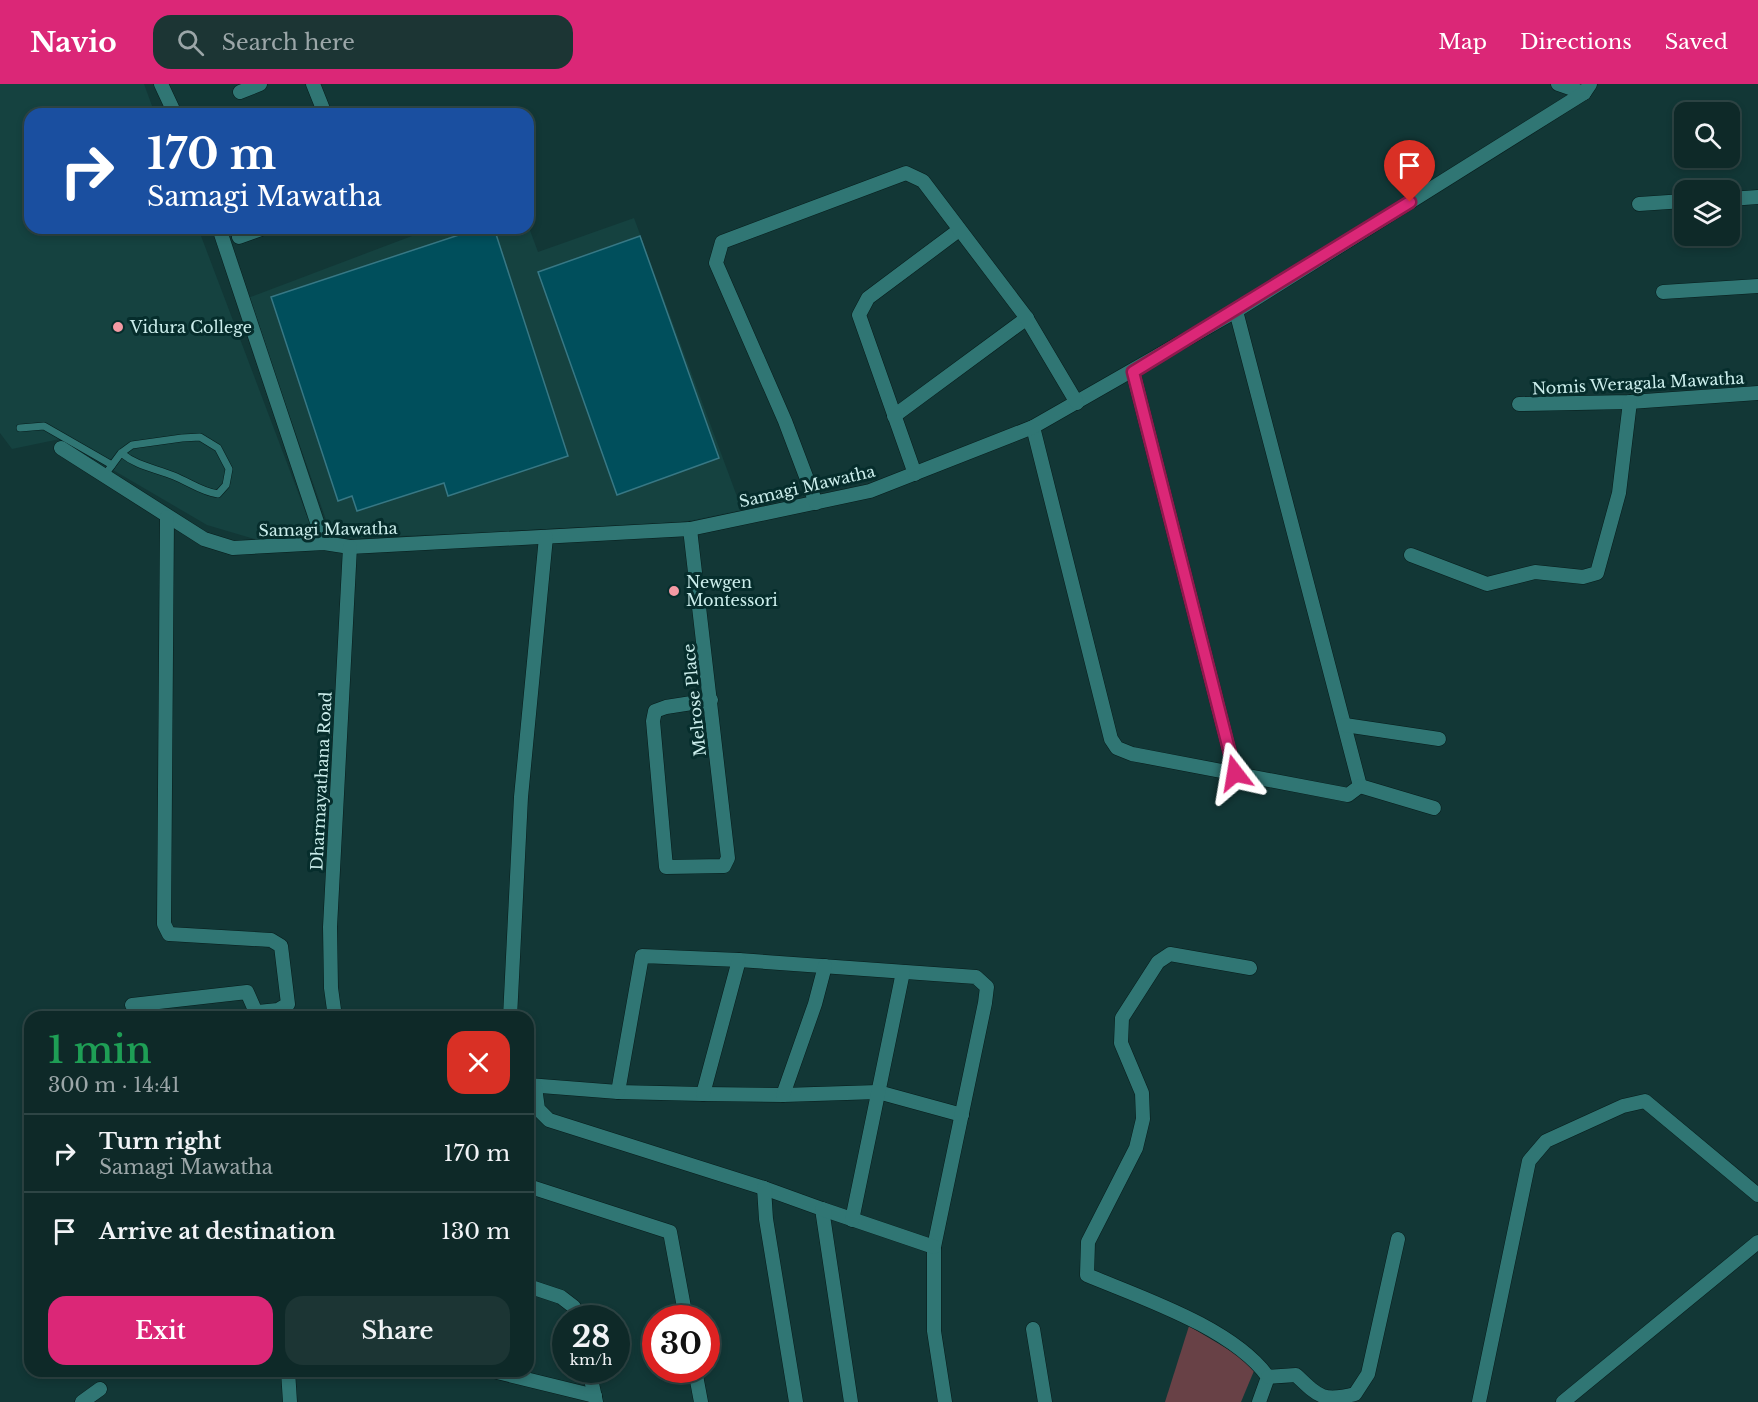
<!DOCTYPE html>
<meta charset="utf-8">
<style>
body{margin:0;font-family:"Libre Baskerville",serif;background:#1c3534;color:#f1f3f6;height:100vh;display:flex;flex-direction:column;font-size:22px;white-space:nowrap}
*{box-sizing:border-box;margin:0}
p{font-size:20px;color:#9ba6a8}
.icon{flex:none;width:33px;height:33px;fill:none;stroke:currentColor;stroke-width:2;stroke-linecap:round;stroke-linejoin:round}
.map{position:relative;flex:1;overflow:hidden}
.panel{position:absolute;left:24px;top:927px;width:510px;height:366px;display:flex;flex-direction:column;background:#0e2928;border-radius:18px;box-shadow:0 3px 9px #0003,0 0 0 2px #2e4545}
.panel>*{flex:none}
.guide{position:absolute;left:24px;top:24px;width:510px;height:126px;border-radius:18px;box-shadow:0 3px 9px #0003,0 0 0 2px #2e4545;background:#1a4fa0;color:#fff;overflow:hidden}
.fabs{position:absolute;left:1674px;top:18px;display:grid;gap:12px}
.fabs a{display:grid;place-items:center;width:66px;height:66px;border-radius:12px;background:#0e2928;box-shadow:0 3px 9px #0003,0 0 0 2px #2e4545;font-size:30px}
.speed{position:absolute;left:552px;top:1221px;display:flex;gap:12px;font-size:30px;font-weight:700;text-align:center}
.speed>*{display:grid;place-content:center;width:78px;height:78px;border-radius:50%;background:#0e2928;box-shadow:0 3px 9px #0003,0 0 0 2px #2e4545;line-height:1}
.speed small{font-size:15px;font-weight:400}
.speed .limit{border:9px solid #d22;background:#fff;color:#111}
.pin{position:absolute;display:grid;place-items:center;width:51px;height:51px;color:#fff;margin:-62px -26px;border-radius:50% 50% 50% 0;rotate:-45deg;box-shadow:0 0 6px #0007}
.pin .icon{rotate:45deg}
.me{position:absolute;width:66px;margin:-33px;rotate:346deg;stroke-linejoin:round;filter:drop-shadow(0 0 4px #0008)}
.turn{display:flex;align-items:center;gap:21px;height:126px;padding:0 24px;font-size:27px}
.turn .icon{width:78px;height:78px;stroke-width:2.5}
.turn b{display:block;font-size:42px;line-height:51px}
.round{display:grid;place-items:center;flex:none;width:63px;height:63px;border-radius:18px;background:#1c3534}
.head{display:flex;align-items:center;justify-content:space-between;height:102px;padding:0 24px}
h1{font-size:36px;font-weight:600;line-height:45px;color:#1e9e55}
.button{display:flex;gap:12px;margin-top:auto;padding:12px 24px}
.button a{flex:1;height:69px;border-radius:18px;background:#db2777;color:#fff;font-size:24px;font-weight:600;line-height:69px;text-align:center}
.button a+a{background:#1c3534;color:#f1f3f6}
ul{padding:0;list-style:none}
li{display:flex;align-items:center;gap:18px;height:78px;padding:0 24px;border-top:2px solid #2e4545}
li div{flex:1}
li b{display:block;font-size:22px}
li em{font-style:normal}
header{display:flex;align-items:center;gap:36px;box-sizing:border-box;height:84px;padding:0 30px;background:#db2777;color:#fff}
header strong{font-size:28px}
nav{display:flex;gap:33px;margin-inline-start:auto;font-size:21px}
.search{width:420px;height:54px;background:#1c3534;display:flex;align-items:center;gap:15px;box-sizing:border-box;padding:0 21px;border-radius:18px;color:#9ba6a8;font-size:22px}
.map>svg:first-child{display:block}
.built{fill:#154240}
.green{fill:#684146}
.building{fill:#004f5c;stroke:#377885;stroke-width:1.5}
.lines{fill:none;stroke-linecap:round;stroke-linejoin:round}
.service-casing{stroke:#071c1b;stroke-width:8}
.minor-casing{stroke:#071c1b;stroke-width:15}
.service{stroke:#307674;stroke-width:7}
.minor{stroke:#307674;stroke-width:14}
.route-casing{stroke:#8e194d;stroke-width:15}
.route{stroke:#db2777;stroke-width:10}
.poi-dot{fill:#f49aa4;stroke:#062d2c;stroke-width:2}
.labels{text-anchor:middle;stroke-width:6;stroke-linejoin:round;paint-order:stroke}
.poi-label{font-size:16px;fill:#cceeec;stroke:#062d2c;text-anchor:start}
.street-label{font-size:16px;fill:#cceeec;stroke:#062d2c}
</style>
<header>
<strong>Navio</strong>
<div class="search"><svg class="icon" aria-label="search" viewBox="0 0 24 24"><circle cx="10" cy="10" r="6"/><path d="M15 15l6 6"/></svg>Search here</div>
<nav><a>Map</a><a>Directions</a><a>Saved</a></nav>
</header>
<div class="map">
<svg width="1758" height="1318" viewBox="0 0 1758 1318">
<rect width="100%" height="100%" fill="#123736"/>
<g class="built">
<polygon points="0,0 144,0 155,30 30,30 30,144 198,144 315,453 264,458 207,441 60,355 12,365 0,349"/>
<polygon points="634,134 742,426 689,437 598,444 351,454 331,450 248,214 433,144 528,144 528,141 538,168"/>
</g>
<polygon class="green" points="1189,1242 1256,1282 1241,1318 1165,1318"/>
<g class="building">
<polygon points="480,144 494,144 568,372 448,412 444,399 357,427 352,412 338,417 271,213"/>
<polygon points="640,152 719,374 617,411 538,188"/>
</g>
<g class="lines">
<g class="service-casing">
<g id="service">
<polyline points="20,344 44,342 112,381"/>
<path d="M104,392L121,369L132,361L182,354L200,353L218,364L229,385L226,401L218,410C202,408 189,398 174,392C154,384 137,382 121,369"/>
</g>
</g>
<g class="minor-casing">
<g id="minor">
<polyline points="161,0 175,30"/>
<polyline points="313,0 325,30"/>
<polyline points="1558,0 1584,9"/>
<polyline points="240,8 260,0"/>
<polyline points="1730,115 1758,113"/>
<polyline points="1639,120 1684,117"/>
<polyline points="219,144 324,459"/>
<polyline points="239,153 264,144"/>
<polyline points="1663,208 1758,202"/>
<polyline points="1236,227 1360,702"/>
<polyline points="1133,288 1235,689"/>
<polyline points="1519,320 1630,318 1758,309"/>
<polyline points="894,332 1027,234"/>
<polyline points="1033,343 1111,655 1117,664 1132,670 1348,711 1360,702"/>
<polyline points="61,364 204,455 233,464 324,459 350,463 690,445 870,407 1033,343 1236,227 1584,9 1590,0"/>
<polyline points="915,390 859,231 868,214 959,146"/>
<polyline points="816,419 785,337 716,179 722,158 906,89 923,97 1026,233 1077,319"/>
<polyline points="167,433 164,840 169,850 271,856 281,862 288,920 278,926 258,928"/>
<polyline points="690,445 728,774 724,782 666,783 653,637 655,627 666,623 711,616"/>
<polyline points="1411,471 1487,500 1535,488 1583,493 1597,489 1619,409 1630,318"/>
<polyline points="1345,641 1439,655"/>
<polyline points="1360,702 1434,724"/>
<path d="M1250,884L1170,870L1158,878L1122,934L1121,959L1142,1009L1143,1035L1136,1064L1088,1158L1087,1191C1142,1214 1233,1244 1268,1293L1259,1318"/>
<polyline points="132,921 247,908 258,933"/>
<polyline points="335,933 331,904 330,843 350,463"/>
<polyline points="510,933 521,713 546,453"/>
<polyline points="528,1001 618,1008 703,1010 783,1011 878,1008 962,1031"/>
<polyline points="535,1003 538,1025 549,1036 764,1104 822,1125 851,1318"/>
<polyline points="618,1008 642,872 739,876 976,893 987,903 985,919 934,1163 934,1247 945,1318"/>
<polyline points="703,1010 739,876"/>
<polyline points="783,1011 815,920 825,882"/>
<polyline points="528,1102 670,1148 686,1234"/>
<polyline points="764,1104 766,1135 796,1318"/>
<polyline points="822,1125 934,1163"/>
<polyline points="852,1136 903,888"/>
<polyline points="528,1202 561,1213 574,1223 577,1234"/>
<polyline points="1033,1245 1045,1318"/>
<polyline points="589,1286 596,1318"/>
<polyline points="695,1286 701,1318"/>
<polyline points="288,1287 290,1318"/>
<polyline points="493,1287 595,1312"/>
<path d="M1268,1293L1296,1291C1319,1313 1323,1318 1355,1310L1368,1290L1398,1155"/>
<polyline points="82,1318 100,1305"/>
<polyline points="1479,1318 1529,1077 1546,1057 1623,1022 1645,1017 1758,1111"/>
<polyline points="1563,1318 1758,1158"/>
</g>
</g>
<use href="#service" class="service"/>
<use href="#minor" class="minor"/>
</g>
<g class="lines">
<g class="route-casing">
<polyline id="route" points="1235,689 1133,288 1410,118"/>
</g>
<use href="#route" class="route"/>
</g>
<g class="poi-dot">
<circle cx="118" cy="243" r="6"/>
<circle cx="674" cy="507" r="6"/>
</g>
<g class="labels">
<g class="poi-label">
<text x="130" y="249">Vidura College</text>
<text x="686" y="504">Newgen<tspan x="686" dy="18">Montessori</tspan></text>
</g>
<g class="street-label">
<text transform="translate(1638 299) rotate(-3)" y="6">Nomis Weragala Mawatha</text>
<text transform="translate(807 402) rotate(-13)" y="6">Samagi Mawatha</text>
<text transform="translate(328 445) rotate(-1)" y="6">Samagi Mawatha</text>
<text transform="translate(694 616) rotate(-96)" y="6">Melrose Place</text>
<text transform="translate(321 697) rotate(-87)" y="6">Dharmayathana Road</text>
</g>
</g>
</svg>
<div class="fabs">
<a><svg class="icon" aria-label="search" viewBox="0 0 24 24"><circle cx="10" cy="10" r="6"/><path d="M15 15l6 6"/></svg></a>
<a><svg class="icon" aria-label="layers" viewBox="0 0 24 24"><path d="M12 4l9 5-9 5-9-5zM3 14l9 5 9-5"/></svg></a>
</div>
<div class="speed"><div>28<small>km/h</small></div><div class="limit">30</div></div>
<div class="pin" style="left:1410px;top:118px;background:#d93025"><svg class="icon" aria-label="arrive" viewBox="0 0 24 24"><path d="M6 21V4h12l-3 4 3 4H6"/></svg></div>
<svg class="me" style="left:1235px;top:689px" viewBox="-20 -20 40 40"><path d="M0-17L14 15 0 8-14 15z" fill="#db2777" stroke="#fff" stroke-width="4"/></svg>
<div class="guide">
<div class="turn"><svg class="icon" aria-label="right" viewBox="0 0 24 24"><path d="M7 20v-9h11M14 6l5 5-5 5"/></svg><div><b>170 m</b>Samagi Mawatha</div></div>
</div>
<section class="panel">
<div class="head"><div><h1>1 min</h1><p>300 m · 14:41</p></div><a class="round" style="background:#d93025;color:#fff"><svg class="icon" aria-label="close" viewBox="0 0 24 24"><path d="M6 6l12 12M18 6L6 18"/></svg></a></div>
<ul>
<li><svg class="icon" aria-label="right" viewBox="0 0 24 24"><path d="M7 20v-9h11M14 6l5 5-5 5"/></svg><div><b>Turn right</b><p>Samagi Mawatha</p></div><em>170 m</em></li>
<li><svg class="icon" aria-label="arrive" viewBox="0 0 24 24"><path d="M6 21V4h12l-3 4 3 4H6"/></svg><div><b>Arrive at destination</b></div><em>130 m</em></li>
</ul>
<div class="button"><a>Exit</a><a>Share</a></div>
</section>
</div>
